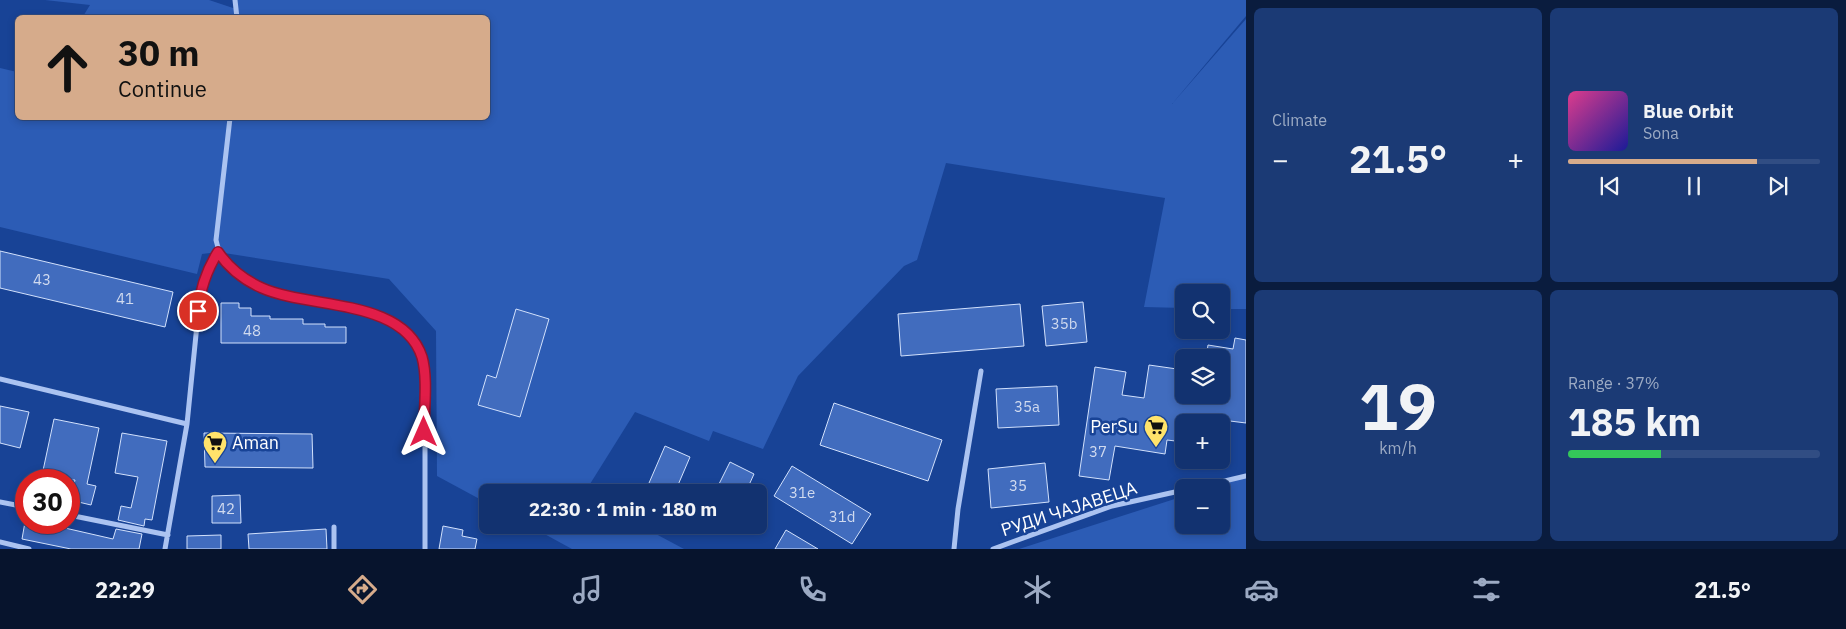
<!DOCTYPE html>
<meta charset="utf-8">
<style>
:root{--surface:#123270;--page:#1b3a75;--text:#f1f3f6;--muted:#9caac3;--line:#314d83;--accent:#d6ab8b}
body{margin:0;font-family:"IBM Plex Sans",sans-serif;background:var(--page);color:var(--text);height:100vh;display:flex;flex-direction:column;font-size:19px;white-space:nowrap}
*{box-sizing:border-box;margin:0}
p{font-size:16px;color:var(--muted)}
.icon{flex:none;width:28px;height:28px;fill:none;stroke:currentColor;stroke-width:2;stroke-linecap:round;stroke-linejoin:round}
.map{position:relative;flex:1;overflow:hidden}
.drawer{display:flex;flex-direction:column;gap:8px;padding:8px;background:#0a1c3e;width:600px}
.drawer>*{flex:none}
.guide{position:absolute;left:15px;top:15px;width:475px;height:105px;border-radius:8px;box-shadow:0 2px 8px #0003,0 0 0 1px var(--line);background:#d6ab8b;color:#111;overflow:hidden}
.fabs{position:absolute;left:1175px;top:284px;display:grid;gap:10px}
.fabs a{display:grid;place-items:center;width:55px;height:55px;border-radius:8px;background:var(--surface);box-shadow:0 2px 8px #0003,0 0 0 1px var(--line);font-size:25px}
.speed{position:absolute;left:15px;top:469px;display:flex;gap:10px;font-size:25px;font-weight:700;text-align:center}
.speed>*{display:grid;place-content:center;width:65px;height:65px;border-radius:50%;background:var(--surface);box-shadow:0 2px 8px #0003,0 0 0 1px var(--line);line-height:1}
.speed .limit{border:8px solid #d22;background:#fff;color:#111}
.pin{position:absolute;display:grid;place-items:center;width:42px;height:42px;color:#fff;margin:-21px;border:2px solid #fff;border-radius:50%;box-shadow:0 1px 5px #0007}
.me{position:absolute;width:55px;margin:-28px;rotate:0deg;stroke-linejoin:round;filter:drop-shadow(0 0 4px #0008)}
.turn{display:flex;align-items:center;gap:18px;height:105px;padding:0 20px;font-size:22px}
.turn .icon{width:65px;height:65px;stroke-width:2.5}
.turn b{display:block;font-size:35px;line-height:42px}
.big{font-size:38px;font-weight:700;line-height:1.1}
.drawer .widget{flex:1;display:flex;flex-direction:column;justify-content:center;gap:8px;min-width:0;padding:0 18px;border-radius:8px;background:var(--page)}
.drawer .dial{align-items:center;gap:0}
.dial b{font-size:65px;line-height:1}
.song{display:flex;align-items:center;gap:15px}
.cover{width:60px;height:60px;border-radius:8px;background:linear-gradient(135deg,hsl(330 70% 55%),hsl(240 70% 35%))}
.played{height:5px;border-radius:2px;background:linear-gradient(90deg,var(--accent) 75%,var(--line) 75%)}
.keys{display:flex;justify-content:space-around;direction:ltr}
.heat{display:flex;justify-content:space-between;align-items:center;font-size:28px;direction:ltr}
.charge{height:8px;border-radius:4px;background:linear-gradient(90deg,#34c759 37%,var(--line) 0)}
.drawer .tiles{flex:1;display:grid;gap:8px;grid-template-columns:repeat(2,1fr)}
.trip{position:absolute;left:479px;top:484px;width:288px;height:50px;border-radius:8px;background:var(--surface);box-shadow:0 2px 8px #0003,0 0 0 1px var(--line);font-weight:700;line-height:50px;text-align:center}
.tab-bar{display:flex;height:80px;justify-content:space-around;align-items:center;background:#07142d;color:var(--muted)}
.tab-bar .icon{width:35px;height:35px}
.tab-bar .selected{color:var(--accent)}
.tab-bar b{font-size:22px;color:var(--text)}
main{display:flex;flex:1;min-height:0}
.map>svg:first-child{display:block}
</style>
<main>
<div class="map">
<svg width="1246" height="549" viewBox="0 0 1246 549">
<rect width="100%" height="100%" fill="#184396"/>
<path fill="#2c5cb5" d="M 45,0 L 209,0 L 236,9 L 234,0 L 1246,0 L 1246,16 L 1172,104 L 1246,19 L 1246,309 L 1221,309 L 1221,292 L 1184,292 L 1184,308 L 1144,307 L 1165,198 L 946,163 L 917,260 L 904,266 L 798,376 L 763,449 L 713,431 L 709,441 L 635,412 L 585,492 L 488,492 L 487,503 L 437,476 L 436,331 L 389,279 L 218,252 L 202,254 L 197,274 L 0,227 L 0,68 L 17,72 L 18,118 L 488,118 L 488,18 L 82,18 L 90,5 Z
M 1246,476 L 1246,549 L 1019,549 L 1184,496 L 1184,525 L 1221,525 L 1221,488 L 1209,487 Z
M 528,525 L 639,525 L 684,549 L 572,549 Z"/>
<path fill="#416cbe" stroke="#d2e1fc" d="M 0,251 L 173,292 L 165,327 L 0,288 Z
M 1083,302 L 1087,342 L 1046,346 L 1042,306 Z
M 221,303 L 239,303 L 239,308 L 251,308 L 251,316 L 270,316 L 270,319 L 303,319 L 303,324 L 325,324 L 325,327 L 346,327 L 346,343 L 221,343 Z
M 1020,304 L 1024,346 L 901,356 L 898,314 Z
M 516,309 L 549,319 L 520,417 L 478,405 L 487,375 L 496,378 Z
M 1235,338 L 1246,340 L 1246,423 L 1222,420 L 1222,422 L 1184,422 L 1184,442 L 1167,440 L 1165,454 L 1115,446 L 1109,480 L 1079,476 L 1095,367 L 1126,372 L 1122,395 L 1144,398 L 1149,365 L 1184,370 L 1184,395 L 1221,395 L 1221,358 L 1206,358 L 1208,345 L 1233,349 Z
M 1057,386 L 1059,425 L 998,428 L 996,389 Z
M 834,403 L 942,440 L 928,481 L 820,445 Z
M 0,406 L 29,412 L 20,448 L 0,443 Z
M 54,419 L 99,428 L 87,484 L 96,486 L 91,505 L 70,500 L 75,480 L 41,480 Z
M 122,433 L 167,441 L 152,520 L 145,519 L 144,526 L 118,520 L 121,506 L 131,508 L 138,477 L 115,473 Z
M 204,433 L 312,434 L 313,468 L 205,467 Z
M 665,446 L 690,457 L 675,492 L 652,492 L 646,490 Z
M 730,462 L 754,474 L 749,485 L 746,484 L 742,492 L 715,492 Z
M 1045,463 L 1049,502 L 991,508 L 988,469 Z
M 792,466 L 871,514 L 852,544 L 774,496 Z
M 240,495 L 241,523 L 212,523 L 212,496 Z
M 25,522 L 51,522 L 65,526 L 65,528 L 113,539 L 116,529 L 142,534 L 139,549 L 71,549 L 22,539 Z
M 443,526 L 463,530 L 462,536 L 477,539 L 475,549 L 439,549 Z
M 326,529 L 327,549 L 249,549 L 248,534 Z
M 786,530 L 818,549 L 775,549 Z
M 221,535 L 221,549 L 187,549 L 187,536 Z"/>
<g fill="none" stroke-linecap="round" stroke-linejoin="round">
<path stroke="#abc3f1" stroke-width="5" d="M 235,0 L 237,18
M 230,118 L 216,240 C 219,254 224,262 235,271 C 267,298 315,301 354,310 C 374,314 395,318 409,334 C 418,343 422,356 425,368 L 425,549
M 0,379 L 187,424
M 1195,488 L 1246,476
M 0,502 L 26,507
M 69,515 L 168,535
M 334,527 L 334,549
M 0,542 L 29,549
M 165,549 L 187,424 L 200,295 L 206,275 L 218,252
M 954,549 L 958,509 L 981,371
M 993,549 L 1112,506 L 1184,490"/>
</g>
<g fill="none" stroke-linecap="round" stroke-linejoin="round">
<defs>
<path id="route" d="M 198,311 C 200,289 206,271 218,252 C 229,268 244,280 262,288 C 309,309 403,298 422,357 C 428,378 424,409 424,432"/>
</defs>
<use href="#route" stroke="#92132f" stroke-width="12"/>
<use href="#route" stroke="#e11d48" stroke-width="9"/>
</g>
<defs>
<symbol id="supermarket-pin" viewBox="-11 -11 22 30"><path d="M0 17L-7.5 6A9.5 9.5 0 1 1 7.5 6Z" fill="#ffe36b" stroke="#184396"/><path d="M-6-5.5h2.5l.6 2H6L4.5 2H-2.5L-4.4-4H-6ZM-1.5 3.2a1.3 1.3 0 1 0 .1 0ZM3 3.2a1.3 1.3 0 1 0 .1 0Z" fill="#111"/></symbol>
</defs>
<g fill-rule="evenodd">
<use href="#supermarket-pin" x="1142" y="413" width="28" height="38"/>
<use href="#supermarket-pin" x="201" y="429" width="28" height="38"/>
</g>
<g text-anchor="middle" stroke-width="5" stroke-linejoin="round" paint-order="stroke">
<g font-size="15" fill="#d0daef">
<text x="42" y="285">43</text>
<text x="125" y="304">41</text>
<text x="1064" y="329">35b</text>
<text x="252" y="336">48</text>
<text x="1027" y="412">35a</text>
<text x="1098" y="457">37</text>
<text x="1018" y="491">35</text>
<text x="802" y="498">31e</text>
<text x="226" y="514">42</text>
<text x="842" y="522">31d</text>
</g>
<g font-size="18" fill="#fff" stroke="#184396" text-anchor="end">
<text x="1138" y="433">PerSu</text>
<text x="232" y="449" text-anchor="start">Aman</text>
</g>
<g font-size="18" fill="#fff" stroke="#184396">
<text transform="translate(1069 509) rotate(-18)" y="6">РУДИ ЧАЈАВЕЦА</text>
</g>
</g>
</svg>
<div class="fabs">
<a><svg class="icon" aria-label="search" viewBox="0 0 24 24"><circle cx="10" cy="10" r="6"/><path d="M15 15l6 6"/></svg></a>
<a><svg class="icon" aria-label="layers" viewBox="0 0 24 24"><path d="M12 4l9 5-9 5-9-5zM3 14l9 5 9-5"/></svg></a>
<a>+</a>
<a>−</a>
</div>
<div class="speed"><div class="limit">30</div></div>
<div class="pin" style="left:198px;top:311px;background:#d93025"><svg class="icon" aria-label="arrive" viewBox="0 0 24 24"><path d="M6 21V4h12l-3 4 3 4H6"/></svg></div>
<svg class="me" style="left:424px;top:432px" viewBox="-20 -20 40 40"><path d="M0-17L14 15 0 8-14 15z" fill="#e11d48" stroke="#fff" stroke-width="4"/></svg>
<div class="trip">22:30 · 1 min · 180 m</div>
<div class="guide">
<div class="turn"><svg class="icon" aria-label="ahead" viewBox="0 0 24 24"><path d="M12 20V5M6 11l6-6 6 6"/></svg><div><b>30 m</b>Continue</div></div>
</div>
</div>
<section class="drawer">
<div class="tiles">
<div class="widget"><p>Climate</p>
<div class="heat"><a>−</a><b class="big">21.5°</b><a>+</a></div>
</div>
<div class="widget">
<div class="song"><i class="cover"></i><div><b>Blue Orbit</b><p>Sona</p></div></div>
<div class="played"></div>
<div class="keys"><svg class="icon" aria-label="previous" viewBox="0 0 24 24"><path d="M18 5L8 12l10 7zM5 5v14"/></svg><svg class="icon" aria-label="pause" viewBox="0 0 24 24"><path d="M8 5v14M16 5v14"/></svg><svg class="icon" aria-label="next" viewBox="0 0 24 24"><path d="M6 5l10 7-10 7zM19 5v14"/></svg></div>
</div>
<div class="widget dial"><b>19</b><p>km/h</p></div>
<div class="widget"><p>Range · 37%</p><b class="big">185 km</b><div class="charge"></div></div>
</div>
</section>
</main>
<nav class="tab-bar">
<b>22:29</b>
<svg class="icon selected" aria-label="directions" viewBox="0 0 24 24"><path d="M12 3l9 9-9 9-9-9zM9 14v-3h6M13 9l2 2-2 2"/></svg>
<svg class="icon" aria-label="music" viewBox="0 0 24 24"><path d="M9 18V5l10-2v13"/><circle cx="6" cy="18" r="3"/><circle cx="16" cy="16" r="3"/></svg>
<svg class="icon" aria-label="phone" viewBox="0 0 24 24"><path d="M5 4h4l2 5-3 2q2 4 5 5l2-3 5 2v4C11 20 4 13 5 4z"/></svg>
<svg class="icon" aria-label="climate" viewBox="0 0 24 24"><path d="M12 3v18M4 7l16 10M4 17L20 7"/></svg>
<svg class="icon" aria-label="car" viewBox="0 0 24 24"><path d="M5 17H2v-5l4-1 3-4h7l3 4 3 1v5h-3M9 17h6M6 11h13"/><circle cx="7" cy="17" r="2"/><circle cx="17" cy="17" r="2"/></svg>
<svg class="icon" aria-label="filters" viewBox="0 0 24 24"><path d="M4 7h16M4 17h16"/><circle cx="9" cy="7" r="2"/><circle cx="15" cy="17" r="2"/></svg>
<b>21.5°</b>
</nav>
